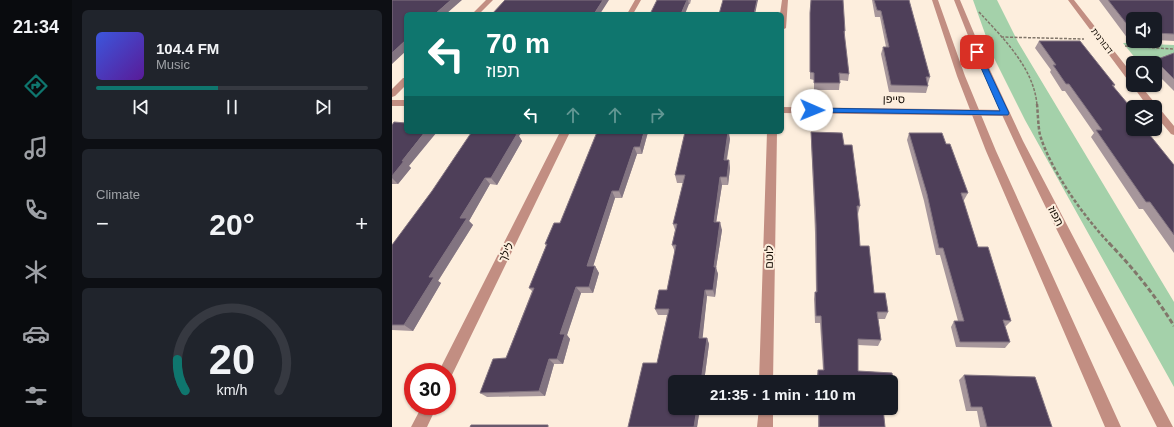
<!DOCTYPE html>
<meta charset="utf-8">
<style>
:root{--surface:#171b24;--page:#20242c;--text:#f1f3f6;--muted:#9ea1a6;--line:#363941;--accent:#0f766e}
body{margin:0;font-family:Arial,Heebo,sans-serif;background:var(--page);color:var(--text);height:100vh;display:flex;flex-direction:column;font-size:15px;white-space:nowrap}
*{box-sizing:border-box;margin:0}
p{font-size:13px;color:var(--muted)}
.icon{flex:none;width:22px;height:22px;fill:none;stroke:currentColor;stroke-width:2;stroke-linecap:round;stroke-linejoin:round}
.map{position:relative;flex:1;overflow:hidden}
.details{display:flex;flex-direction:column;gap:10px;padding:10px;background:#0d0f14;width:320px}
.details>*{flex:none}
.guide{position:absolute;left:12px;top:12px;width:380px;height:122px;border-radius:6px;box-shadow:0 1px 3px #0004;background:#0f766e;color:#fff;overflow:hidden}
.tools{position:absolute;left:734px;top:12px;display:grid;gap:8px}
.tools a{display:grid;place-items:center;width:36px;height:36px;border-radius:6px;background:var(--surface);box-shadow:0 1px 3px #0004;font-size:20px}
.speed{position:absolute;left:12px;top:363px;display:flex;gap:8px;font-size:20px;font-weight:700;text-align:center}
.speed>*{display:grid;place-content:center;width:52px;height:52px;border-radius:50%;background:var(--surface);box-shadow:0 1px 3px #0004;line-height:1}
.speed .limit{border:6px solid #d22;background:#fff;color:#111}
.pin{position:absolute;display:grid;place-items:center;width:34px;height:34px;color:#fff;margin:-17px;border-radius:8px;box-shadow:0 2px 6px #0006}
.me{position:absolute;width:44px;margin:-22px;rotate:91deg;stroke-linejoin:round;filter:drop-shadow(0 0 3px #0008)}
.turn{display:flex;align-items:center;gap:14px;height:84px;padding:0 16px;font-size:18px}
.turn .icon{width:52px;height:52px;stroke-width:2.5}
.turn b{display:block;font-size:28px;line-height:34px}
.lanes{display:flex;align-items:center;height:38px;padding:0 16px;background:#0003;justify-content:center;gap:20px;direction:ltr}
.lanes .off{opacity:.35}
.big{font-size:30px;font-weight:700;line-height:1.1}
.details .card{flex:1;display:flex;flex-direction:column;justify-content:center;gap:6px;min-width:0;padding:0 14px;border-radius:6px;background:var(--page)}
.details .dial{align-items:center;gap:0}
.dial svg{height:104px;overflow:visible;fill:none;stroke:var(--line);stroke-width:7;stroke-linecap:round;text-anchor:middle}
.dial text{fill:var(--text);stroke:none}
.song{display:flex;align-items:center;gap:12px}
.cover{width:48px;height:48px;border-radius:6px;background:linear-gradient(135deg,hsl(230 70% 55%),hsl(270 70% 35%))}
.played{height:4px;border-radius:2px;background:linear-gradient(90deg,var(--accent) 45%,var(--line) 45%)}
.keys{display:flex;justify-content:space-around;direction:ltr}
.heat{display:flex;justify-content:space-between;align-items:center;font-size:22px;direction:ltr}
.trip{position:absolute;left:276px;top:375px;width:230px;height:40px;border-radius:6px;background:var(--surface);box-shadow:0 1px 3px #0004;font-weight:700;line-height:40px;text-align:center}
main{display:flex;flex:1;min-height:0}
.menu{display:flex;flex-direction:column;width:72px;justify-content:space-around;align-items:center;background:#090b0e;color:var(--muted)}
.menu .icon{width:28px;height:28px}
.menu .active{color:var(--accent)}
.menu b{font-size:18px;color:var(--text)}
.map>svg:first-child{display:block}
</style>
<main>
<nav class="menu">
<b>21:34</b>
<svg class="icon active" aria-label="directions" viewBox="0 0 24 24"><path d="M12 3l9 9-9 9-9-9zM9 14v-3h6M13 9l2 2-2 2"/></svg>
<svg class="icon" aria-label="music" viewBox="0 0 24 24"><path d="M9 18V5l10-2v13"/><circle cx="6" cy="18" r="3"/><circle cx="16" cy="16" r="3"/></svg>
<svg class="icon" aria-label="phone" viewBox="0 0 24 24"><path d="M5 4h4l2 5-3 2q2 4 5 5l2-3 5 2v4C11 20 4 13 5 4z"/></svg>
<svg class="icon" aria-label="climate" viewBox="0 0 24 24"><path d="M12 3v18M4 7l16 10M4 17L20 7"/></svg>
<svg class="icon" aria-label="car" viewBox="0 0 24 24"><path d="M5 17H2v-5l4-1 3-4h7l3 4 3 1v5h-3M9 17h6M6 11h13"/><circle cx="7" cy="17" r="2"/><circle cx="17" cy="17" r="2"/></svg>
<svg class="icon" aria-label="filters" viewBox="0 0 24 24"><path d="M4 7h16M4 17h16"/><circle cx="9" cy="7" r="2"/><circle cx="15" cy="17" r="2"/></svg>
</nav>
<section class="details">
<div class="card">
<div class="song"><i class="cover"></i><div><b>104.4 FM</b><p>Music</p></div></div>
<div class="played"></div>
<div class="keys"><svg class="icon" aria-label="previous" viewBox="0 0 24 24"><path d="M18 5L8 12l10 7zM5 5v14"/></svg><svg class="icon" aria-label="pause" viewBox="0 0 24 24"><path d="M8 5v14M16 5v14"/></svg><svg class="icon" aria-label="next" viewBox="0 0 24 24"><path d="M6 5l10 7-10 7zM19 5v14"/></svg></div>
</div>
<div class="card"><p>Climate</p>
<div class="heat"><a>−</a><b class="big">20°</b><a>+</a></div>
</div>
<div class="card dial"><svg viewBox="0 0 100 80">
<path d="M14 69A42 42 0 1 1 86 69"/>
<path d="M14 69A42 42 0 0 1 8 45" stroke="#0f766e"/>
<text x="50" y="56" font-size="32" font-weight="700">20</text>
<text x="50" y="72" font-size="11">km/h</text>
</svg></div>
</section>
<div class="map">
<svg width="782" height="427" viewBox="0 0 782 427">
<rect width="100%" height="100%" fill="#fdeedd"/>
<path fill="#a4d1aa" d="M 581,0 L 605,0 L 626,42 L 782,302 L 782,387 L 633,120 L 601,56 Z
M 731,43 L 782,45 L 782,61 L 744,59 Z"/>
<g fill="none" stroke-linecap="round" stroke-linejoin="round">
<path stroke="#81766a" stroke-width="1.5" stroke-dasharray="3 1.5" stroke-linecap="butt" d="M 587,12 C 611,38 642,68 645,105
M 609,37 L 692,39
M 733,46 L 782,49"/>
<path stroke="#81766a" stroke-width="2.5" stroke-dasharray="3.5 2" stroke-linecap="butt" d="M 645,104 C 646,114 646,126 648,135 C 659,171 692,217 718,244"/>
<path stroke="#81766a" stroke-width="3" stroke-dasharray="5 2.5" stroke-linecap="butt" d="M 717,243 C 742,269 763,295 782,326"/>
<path fill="#c28e82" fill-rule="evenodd" d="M 94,0 L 101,0 L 87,14 L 80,14 Z
M 243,0 L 249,0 L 241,14 L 235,14 Z
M 390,0 L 396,0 L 394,28 L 390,30 L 390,14 L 388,14 Z
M 676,0 L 682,0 L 741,75 L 741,85 L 748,85 L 782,126 L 782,135 L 779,134 L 763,115 L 763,107 L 756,107 L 740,85 L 741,83 L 738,83 Z
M 11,78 L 14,78 L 14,85 L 3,96 L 0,97 L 0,89 Z
M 0,100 L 14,100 L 14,106 L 0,106 Z
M 390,107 L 613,110 L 617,113 L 613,116 L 390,113 Z
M 168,132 L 178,132 L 59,377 L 55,379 L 55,372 L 47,372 L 49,367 Z
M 375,132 L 385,132 L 381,382 L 367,382 Z
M 30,406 L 45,406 L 35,427 L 19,427 Z
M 367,408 L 381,408 L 381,427 L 365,427 Z"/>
<path fill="#c28e82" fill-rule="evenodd" d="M 540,0 L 546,0 L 573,76 L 604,151 L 729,427 L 713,427 L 594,151 L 565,76 Z
M 562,0 L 568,0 L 592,57 L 631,141 L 781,427 L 765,427 C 694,286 618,147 562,0 Z"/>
</g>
<path fill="#a6969b" d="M 265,0 L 299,0 L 298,4 Z
M 419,0 L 453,31 L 452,37 L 457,74 L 456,81 L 448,80 L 447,90 L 422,90 L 422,80 L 418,79 L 418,20 Z
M 480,0 L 517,0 L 538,77 L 536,84 L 536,86 L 534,93 L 497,92 L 489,54 L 491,47 L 494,47 L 488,17 L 483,17 Z
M 707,0 L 782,0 L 782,41 L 763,40 L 763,19 L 741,19 L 741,39 L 736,39 Z
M 647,41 L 723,85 L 722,87 L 741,129 L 782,165 L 782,253 L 751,209 L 747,209 L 699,137 L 702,133 L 673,91 L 670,91 L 658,72 L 659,70 L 643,48 Z
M 782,53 L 782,91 L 763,72 L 763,63 L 761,63 L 763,60 Z
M 0,125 L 17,166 L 19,168 L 6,184 L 0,184 Z
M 256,132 L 250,154 L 245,154 L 230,198 L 223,198 L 201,266 L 203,266 L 207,273 L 201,293 L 189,293 L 175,335 L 178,339 L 171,364 L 162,364 L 153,396 L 95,397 L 88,393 L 114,358 L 140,291 L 137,288 L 154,246 L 153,244 L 168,223 Z
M 293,132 L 337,132 L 338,139 L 335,160 L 337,160 L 338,168 L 336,185 L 330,185 L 324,222 L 330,230 L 324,268 L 326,274 L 323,297 L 315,296 L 310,338 L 315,338 L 317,344 L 312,382 L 283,382 L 283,408 L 308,408 L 305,427 L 236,427 L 265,363 L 275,315 L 266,315 L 263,309 L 275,290 L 283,252 L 280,245 L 283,230 L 281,224 L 291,183 L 285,183 L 283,175 Z
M 419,132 L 450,133 L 452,145 L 460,145 L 468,206 L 466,214 L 465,214 L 468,246 L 477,246 L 482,293 L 493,293 L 496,312 L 493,319 L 486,319 L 489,340 L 486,346 L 466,345 L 466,371 L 500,373 L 503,398 L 500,403 L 499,402 L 499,382 L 425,382 L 425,375 L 426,370 L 431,370 L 428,323 L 423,323 L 422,299 L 423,292 L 424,292 L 423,233 L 419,140 Z
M 87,133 L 127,136 L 130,141 L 105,185 L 98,184 L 77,221 L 81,225 L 46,281 L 49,283 L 21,331 L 0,330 L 0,245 Z
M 517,133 L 554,144 L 576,193 L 572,200 L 571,200 L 586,247 L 619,321 L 614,326 L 613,326 L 618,342 L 613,348 L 564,347 L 559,327 L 562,321 L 566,321 L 548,255 L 544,255 L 532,201 L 515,140 Z
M 572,375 L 660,427 L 588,427 L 585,411 L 574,411 L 567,380 Z
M 426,408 L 491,408 L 493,427 L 426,427 Z"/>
<path fill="#827481" d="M 59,0 L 70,0 L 54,14 L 43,14 Z
M 211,0 L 217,0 L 208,14 L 202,14 Z
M 295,0 L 296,0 L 297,4 L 293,14 L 289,14 Z
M 365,0 L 366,0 L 363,14 L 362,14 Z
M 14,40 L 14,51 L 0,64 L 0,53 Z
M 33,132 L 45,132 L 17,166 L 19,168 L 6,184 L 0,178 L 0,176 L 10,161 Z
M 121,132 L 130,132 L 127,136 L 130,141 L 105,185 L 99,178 Z
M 252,132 L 256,132 L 250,154 L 248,147 Z
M 336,132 L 338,139 L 333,168 L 332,160 Z
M 242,147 L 245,154 L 230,198 L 227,191 Z
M 337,160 L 338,168 L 336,185 L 335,177 Z
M 328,177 L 330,185 L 323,230 L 322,222 Z
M 93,178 L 98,184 L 77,221 L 81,225 L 46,281 L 49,283 L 21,331 L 12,325 L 68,218 Z
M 220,191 L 223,198 L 199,273 L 195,266 Z
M 328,222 L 330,230 L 324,268 L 326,274 L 323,297 L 321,290 L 322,267 Z
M 203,266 L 207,273 L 201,293 L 197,287 Z
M 184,287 L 189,293 L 175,335 L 178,339 L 171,364 L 165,359 L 168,334 Z
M 313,290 L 315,296 L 310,344 L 307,338 Z
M 315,338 L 317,344 L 312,382 L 309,382 Z
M 157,359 L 162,364 L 153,396 L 147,391 Z
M 305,408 L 308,408 L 305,427 L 302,427 Z"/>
<path fill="#4e3f59" stroke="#827481" d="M 0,0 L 59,0 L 43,14 L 14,14 L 14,40 L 0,53 Z
M 113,0 L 211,0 L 202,14 L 100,14 Z
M 265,0 L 295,0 L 289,14 L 258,14 Z
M 331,0 L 365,0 L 362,14 L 327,14 Z
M 419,0 L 451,0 L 453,31 L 452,31 L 457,74 L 447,73 L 448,83 L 422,83 L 422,73 L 418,72 L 418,13 Z
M 482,0 L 517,0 L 538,77 L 534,77 L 536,86 L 499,85 L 491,47 L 497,47 L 489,11 L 485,10 Z
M 716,0 L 782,0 L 782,34 L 763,33 L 763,19 L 741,19 L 741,32 Z
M 647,41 L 688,41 L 723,85 L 720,85 L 741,110 L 741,129 L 753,129 L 782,165 L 782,235 L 758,202 L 754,202 L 704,130 L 710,130 L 677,84 L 674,84 L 661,65 L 664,65 Z
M 782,53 L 782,79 L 763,60 Z
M 2,122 L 14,123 L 14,132 L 33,132 L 10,161 L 12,161 L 0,176 L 0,125 Z
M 88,132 L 121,132 L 120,133 L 125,134 L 99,178 L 93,178 L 68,218 L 75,218 L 37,277 L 42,277 L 12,325 L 0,325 L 0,245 L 40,191 L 79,133 L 87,133 Z
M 205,132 L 252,132 L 248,147 L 242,147 L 227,191 L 220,191 L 195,266 L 203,266 L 197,287 L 184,287 L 168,334 L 173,334 L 165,359 L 157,359 L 147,391 L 88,393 L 101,359 L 114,358 L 142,288 L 137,288 L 155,244 L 153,244 L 162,223 L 168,223 Z
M 293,132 L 336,132 L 332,160 L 337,160 L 335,177 L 328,177 L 322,222 L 328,222 L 322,267 L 324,267 L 321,290 L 313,290 L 307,338 L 315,338 L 309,382 L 283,382 L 283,408 L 305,408 L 302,427 L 236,427 L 251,363 L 265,363 L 277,309 L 263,309 L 267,290 L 275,290 L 284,245 L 280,245 L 285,224 L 281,224 L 293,175 L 283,175 Z
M 419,132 L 450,133 L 452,145 L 460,145 L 468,206 L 465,206 L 468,246 L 477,246 L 482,293 L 493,293 L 496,312 L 485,312 L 489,340 L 466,339 L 466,371 L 500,373 L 503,398 L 499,397 L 499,382 L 426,382 L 426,370 L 432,370 L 429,316 L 424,316 L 423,292 L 425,292 L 424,225 Z
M 517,133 L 550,133 L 554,144 L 558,144 L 576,193 L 569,193 L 586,247 L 596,247 L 619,321 L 611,320 L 618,342 L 568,342 L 562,321 L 572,321 L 551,248 L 547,248 L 535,194 Z
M 572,375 L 643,377 L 660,427 L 595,427 L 590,407 L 579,407 Z
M 427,408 L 491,408 L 493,427 L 427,427 Z
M 79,425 L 156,425 L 156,427 L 78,427 Z"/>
<path fill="#1a73e8" stroke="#114b97" d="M 583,50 L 588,52 L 617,113 L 616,115 L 420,112 L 416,110 L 420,108 L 608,111 L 582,52 Z"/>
<g text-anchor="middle" stroke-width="4" stroke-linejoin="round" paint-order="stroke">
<g font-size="9" fill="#140c04" stroke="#fdeedd">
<text transform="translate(710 41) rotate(52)" y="3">דבורנית</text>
</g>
<g font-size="11" fill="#140c04" stroke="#fdeedd">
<text transform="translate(502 99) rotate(1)" y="4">סייפן</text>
<text transform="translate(664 216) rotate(63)" y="4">תפוז</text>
<text transform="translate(114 252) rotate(-64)" y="4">לילך</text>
<text transform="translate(377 257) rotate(-89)" y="4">לוטם</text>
</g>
</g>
</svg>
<div class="tools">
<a><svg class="icon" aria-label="sound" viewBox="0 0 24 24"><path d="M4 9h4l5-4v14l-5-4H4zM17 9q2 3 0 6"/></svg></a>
<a><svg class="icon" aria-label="search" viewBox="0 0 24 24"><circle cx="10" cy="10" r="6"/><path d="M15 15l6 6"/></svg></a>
<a><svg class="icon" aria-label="layers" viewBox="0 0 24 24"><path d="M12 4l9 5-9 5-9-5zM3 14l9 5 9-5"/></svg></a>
</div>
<div class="speed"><div class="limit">30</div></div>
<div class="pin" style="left:585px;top:52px;background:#d93025"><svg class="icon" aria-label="arrive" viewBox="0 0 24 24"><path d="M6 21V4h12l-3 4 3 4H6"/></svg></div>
<svg class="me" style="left:420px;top:110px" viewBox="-20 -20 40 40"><circle r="19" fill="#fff"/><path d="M0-13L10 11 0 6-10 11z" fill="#1a73e8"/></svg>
<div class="trip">21:35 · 1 min · 110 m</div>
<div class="guide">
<div class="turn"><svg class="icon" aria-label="left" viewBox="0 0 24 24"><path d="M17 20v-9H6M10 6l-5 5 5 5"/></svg><div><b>70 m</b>תפוז</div></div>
<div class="lanes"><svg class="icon" aria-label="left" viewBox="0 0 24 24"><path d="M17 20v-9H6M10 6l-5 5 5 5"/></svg><svg class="icon off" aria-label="ahead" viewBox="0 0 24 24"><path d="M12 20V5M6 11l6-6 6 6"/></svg><svg class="icon off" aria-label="ahead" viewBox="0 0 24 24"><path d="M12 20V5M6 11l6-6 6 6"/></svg><svg class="icon off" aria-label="right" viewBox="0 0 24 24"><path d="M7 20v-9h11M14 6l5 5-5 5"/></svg></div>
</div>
</div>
</main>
